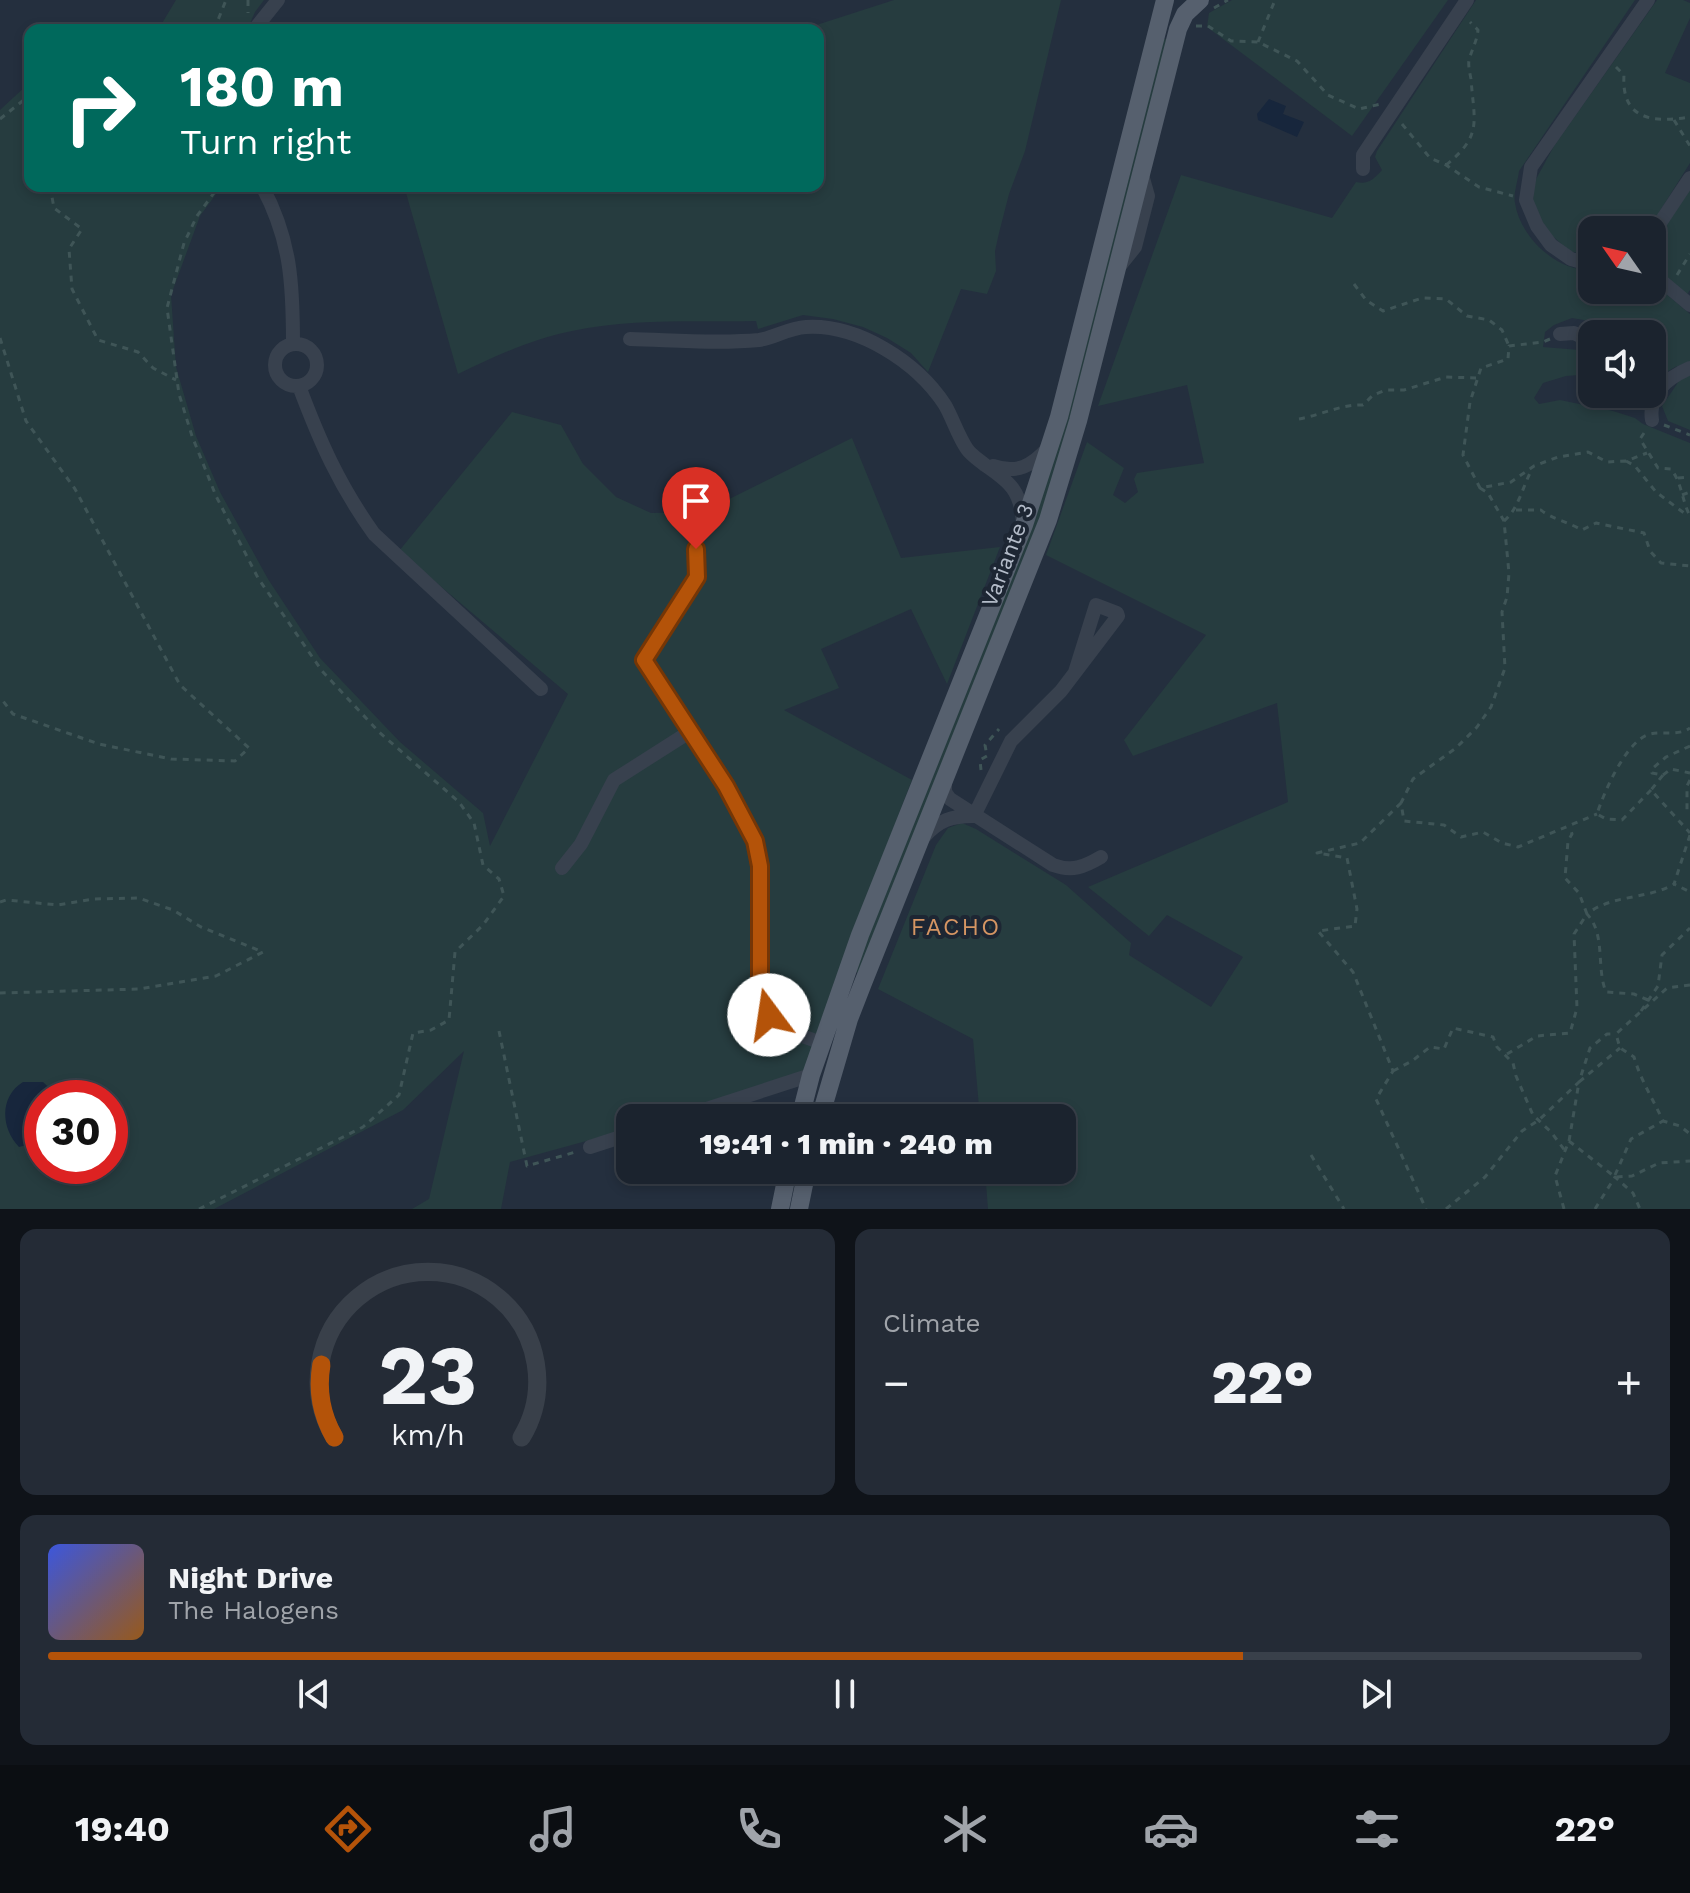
<!DOCTYPE html>
<meta charset="utf-8">
<style>
:root{--surface:#1b232e;--page:#242b36;--text:#f1f3f6;--muted:#a0a4aa;--line:#39404a;--accent:#b45309}
body{margin:0;font-family:"Work Sans",sans-serif;background:var(--page);color:var(--text);height:100vh;display:flex;flex-direction:column;font-size:30px;white-space:nowrap}
*{box-sizing:border-box;margin:0}
p{font-size:26px;color:var(--muted)}
.icon{flex:none;width:44px;height:44px;fill:none;stroke:currentColor;stroke-width:2;stroke-linecap:round;stroke-linejoin:round}
.map{position:relative;height:1209px;overflow:hidden}
.drawer{display:flex;flex-direction:column;gap:20px;padding:20px;background:#0f1319;flex:1}
.drawer>*{flex:none}
.hud{position:absolute;left:24px;top:24px;width:800px;height:168px;border-radius:16px;box-shadow:0 4px 12px #0003,0 0 0 2px var(--line);background:#00695c;color:#fff;overflow:hidden}
.needle{width:52px;rotate:304deg}
.fabs{position:absolute;left:1578px;top:216px;display:grid;gap:16px}
.fabs a{display:grid;place-items:center;width:88px;height:88px;border-radius:16px;background:var(--surface);box-shadow:0 4px 12px #0003,0 0 0 2px var(--line);font-size:40px}
.speed{position:absolute;left:24px;top:1080px;display:flex;gap:16px;font-size:40px;font-weight:700;text-align:center}
.speed>*{display:grid;place-content:center;width:104px;height:104px;border-radius:50%;background:var(--surface);box-shadow:0 4px 12px #0003,0 0 0 2px var(--line);line-height:1}
.speed .limit{border:12px solid #d22;background:#fff;color:#111}
.pin{position:absolute;display:grid;place-items:center;width:68px;height:68px;color:#fff;margin:-82px -34px;border-radius:50% 50% 50% 0;rotate:-45deg;box-shadow:0 0 8px #0007}
.pin .icon{rotate:45deg}
.me{position:absolute;width:88px;margin:-44px;rotate:346deg;stroke-linejoin:round;filter:drop-shadow(0 0 6px #0008)}
.turn{display:flex;align-items:center;gap:28px;height:168px;padding:0 24px;font-size:36px}
.turn .icon{width:104px;height:104px;stroke-width:2.5}
.turn b{display:block;font-size:56px;line-height:68px}
.big{font-size:60px;font-weight:800;line-height:1.1}
.drawer .widget{flex:1;display:flex;flex-direction:column;justify-content:center;gap:12px;min-width:0;padding:0 28px;border-radius:16px;background:var(--page)}
.drawer .dial{align-items:center;gap:0}
.dial svg{height:208px;overflow:visible;fill:none;stroke:var(--line);stroke-width:7;stroke-linecap:round;text-anchor:middle}
.dial text{fill:var(--text);stroke:none}
.song{display:flex;align-items:center;gap:24px}
.cover{width:96px;height:96px;border-radius:12px;background:linear-gradient(135deg,hsl(230 70% 55%),hsl(30 70% 35%))}
.played{height:8px;border-radius:4px;background:linear-gradient(90deg,var(--accent) 75%,var(--line) 75%)}
.keys{display:flex;justify-content:space-around;direction:ltr}
.heat{display:flex;justify-content:space-between;align-items:center;font-size:44px;direction:ltr}
.drawer .tiles{flex:1;display:grid;gap:20px;grid-template-columns:1fr 1fr}
.widget:last-child{grid-column:span 2}
.trip{position:absolute;left:616px;top:1104px;width:460px;height:80px;border-radius:16px;background:var(--surface);box-shadow:0 4px 12px #0003,0 0 0 2px var(--line);font-weight:800;line-height:80px;text-align:center}
.dock{display:flex;height:128px;justify-content:space-around;align-items:center;background:#0b0e12;color:var(--muted)}
.dock .icon{width:56px;height:56px}
.dock .active{color:var(--accent)}
.dock b{font-size:36px;color:var(--text)}
.map>svg:first-child{display:block}
</style>
<div class="map">
<svg width="1690" height="1209" viewBox="0 0 1690 1209">
<rect width="100%" height="100%" fill="#242f3e"/>
<path fill="#263c3f" fill-rule="evenodd" d="M 176,0 L 264,0 L 255,12 L 247,30 L 158,30 Z
M 894,0 L 1061,0 L 1025,151 L 1009,194 L 999,233 L 995,251 L 996,271 L 987,294 L 961,289 L 928,372 L 911,353 L 887,338 L 863,327 L 833,319 L 803,315 L 758,329 L 756,321 C 695,322 632,318 572,331 C 532,339 495,356 458,374 L 404,186 L 818,186 L 818,30 L 801,30 Z
M 1232,0 L 1448,0 L 1352,136 L 1207,27 L 1209,13 Z
M 1476,0 L 1635,0 L 1519,171 C 1518,181 1513,194 1515,203 C 1520,237 1557,272 1592,270 L 1592,290 L 1652,290 L 1652,282 L 1690,314 L 1690,362 L 1675,367 L 1652,381 L 1652,334 L 1604,334 L 1584,320 L 1572,318 L 1554,325 L 1545,332 L 1543,347 L 1592,351 L 1592,374 L 1566,376 L 1543,383 L 1534,398 L 1539,404 L 1560,400 L 1613,411 L 1635,418 L 1643,424 L 1690,443 L 1690,1209 L 988,1209 L 985,1170 L 1062,1170 L 1062,1118 L 980,1118 L 973,1039 L 878,989 L 936,845 L 948,828 L 962,823 L 976,829 L 1066,885 L 1131,943 L 1129,955 L 1211,1007 L 1243,957 L 1167,915 L 1149,936 L 1088,887 L 1288,802 L 1277,703 L 1133,756 L 1124,740 L 1206,635 L 1046,555 L 1087,442 L 1124,468 L 1113,495 L 1125,503 L 1138,492 L 1134,479 L 1137,473 L 1204,463 L 1187,385 L 1098,406 L 1181,175 L 1332,218 L 1356,182 C 1368,185 1374,179 1382,170 L 1375,157 L 1377,151 Z
M 1657,0 L 1683,0 L 1690,3 L 1690,18 L 1665,73 L 1690,83 L 1690,163 L 1658,214 L 1644,230 L 1592,230 L 1592,256 L 1569,251 L 1546,230 L 1533,201 L 1534,183 L 1554,146 Z
M 1162,39 L 1167,39 L 1079,389 L 1047,500 L 859,973 L 853,971 L 1019,555 Z
M 27,85 L 30,85 L 30,186 L 222,186 L 200,216 L 171,295 L 176,367 L 196,436 L 220,492 L 268,579 L 320,658 L 400,742 L 483,813 L 490,846 L 568,694 L 399,551 L 512,412 L 561,425 L 583,464 L 616,497 L 651,513 L 703,512 L 852,438 L 901,558 L 1000,547 L 947,684 L 911,609 L 821,649 L 839,688 L 784,710 L 912,780 L 834,983 L 801,1080 L 668,1118 L 630,1118 L 630,1129 L 510,1162 L 501,1209 L 412,1209 L 429,1199 L 464,1051 L 403,1110 L 214,1209 L 0,1209 L 0,110 ZM 42,1098 L 110,1098 L 110,1166 L 42,1166 Z
M 1690,188 L 1690,290 L 1686,296 L 1652,263 L 1652,244 Z
M 1690,373 L 1690,430 L 1668,421 L 1662,406 L 1681,378 Z"/>
<path fill="#17263c" d="M 1269,99 L 1286,106 L 1283,114 L 1304,122 L 1297,137 L 1258,120 L 1257,114 Z
M 23,1082 L 43,1082 L 60,1098 L 42,1098 L 42,1141 L 19,1147 C 0,1127 0,1096 23,1082 Z"/>
<g fill="none" stroke-linecap="round" stroke-linejoin="round">
<path stroke="#3f5557" stroke-width="3" stroke-dasharray="6 6" stroke-linecap="butt" d="M 248,0 L 248,13
M 1214,8 L 1228,0
M 1196,26 L 1208,26 L 1231,41 L 1258,42 L 1297,61 L 1328,95 L 1359,109 L 1381,104
M 214,30 L 226,0
M 230,30 L 241,25
M 1258,42 L 1275,0
M 1616,67 L 1624,75 C 1621,120 1653,123 1690,117
M 0,119 L 30,95
M 1674,120 L 1690,146
M 1402,124 L 1430,158 L 1446,165 L 1479,187 L 1513,196
M 1446,165 C 1483,135 1474,122 1471,79 C 1470,74 1468,66 1469,60 C 1472,49 1477,41 1478,30 L 1470,22
M 50,186 L 54,208 L 82,229 L 69,249 L 72,289 L 98,340 L 138,352 L 153,368 L 176,380
M 1677,275 L 1690,254
M 1354,284 L 1366,300 L 1383,311 L 1422,298 L 1446,299 L 1467,316 L 1489,320 L 1502,330 L 1509,346
M 0,338 L 26,421 L 75,489 L 180,685 L 249,748 L 235,761 L 171,759 L 99,744 L 13,714 L 0,697
M 1550,339 L 1543,342 L 1509,346 L 1508,359 L 1481,368 L 1470,402 L 1463,455 L 1480,488 L 1511,482 L 1534,466 L 1558,457 L 1588,452 L 1607,462 L 1626,461 L 1647,453
M 1299,419 C 1321,415 1342,404 1363,405 L 1373,395 L 1386,390 L 1404,390 L 1446,377 L 1476,378
M 1664,425 L 1690,435
M 1644,433 L 1640,439 L 1658,468 L 1671,469 C 1682,483 1682,501 1690,516
M 1626,461 L 1635,466 L 1656,492 L 1688,516
M 1678,478 L 1690,477
M 1480,488 L 1488,493 L 1504,521 L 1509,573 L 1507,597 L 1502,612 L 1505,668 L 1491,707 L 1477,727 L 1456,748 L 1413,779 L 1401,803 L 1404,821 L 1444,825 L 1461,837 L 1483,832 L 1502,843 L 1518,847 L 1597,814
M 1682,495 L 1690,492
M 1516,510 L 1541,510 C 1550,518 1568,522 1582,530 L 1596,523 L 1644,533 L 1650,551 L 1661,563 L 1690,566
M 1504,521 C 1519,508 1522,488 1532,469
M 1690,746 L 1666,757 L 1653,768 L 1652,773 L 1663,775 L 1651,790 L 1690,833
M 981,770 L 980,760 L 987,756 L 985,745 L 999,729
M 1663,775 L 1671,769 L 1690,773
M 1690,780 L 1687,786 L 1687,811 L 1690,813
M 1651,790 L 1622,820 L 1606,819 L 1597,814 C 1604,792 1625,744 1647,735 C 1661,730 1677,737 1690,728
M 1401,803 L 1360,843 L 1317,853 L 1347,858 L 1357,909 L 1355,926 L 1318,931 L 1353,972 L 1393,1071 L 1376,1099 L 1426,1209
M 1690,835 L 1674,884 L 1690,892
M 0,902 L 6,900 L 58,905 L 93,899 L 139,898 L 173,910 L 201,927 L 263,952 L 216,976 L 139,989 L 0,993
M 1690,985 L 1667,988 L 1616,1034 L 1620,1048 L 1634,1057 C 1641,1081 1653,1099 1663,1121 L 1680,1126 L 1690,1134
M 1648,1000 L 1634,994 L 1606,992 C 1596,968 1606,934 1587,914 C 1612,894 1647,900 1674,884
M 1641,1011 L 1658,986 L 1662,955 L 1690,928
M 499,1031 L 527,1166 L 579,1151
M 1507,1054 L 1537,1036 L 1570,1033 L 1577,1008 L 1574,934 L 1587,914 L 1579,893 L 1565,878 L 1568,841 L 1572,834 L 1570,828
M 1393,1071 L 1412,1061 L 1430,1047 L 1444,1049 L 1453,1028 L 1493,1037 L 1497,1047 L 1513,1063 L 1516,1076 L 1533,1115 L 1551,1132 L 1566,1152
M 1569,1141 L 1615,1177 L 1632,1176 L 1659,1163 L 1690,1161
M 1311,1155 L 1344,1209
M 1615,1175 L 1631,1139 L 1663,1121
M 199,1209 L 363,1127 L 399,1095 L 413,1033 L 431,1030 L 449,1020 L 455,952 L 483,925 L 504,896 L 499,879 L 483,865 L 474,823 L 459,802 L 379,732 L 322,671 L 258,578 L 216,496 L 192,436 L 179,394 L 167,308 L 184,243 L 197,216 L 219,186
M 1446,1209 L 1485,1177 L 1522,1131 L 1539,1120 L 1579,1082 L 1590,1048 L 1607,1034 L 1616,1034
M 1564,1209 L 1555,1176 L 1569,1141 L 1579,1082 L 1620,1048
M 1595,1209 L 1615,1177 L 1633,1193 L 1640,1209"/>
<path stroke="#38414e" stroke-width="14" d="M 254,30 L 278,0
M 1363,169 L 1363,155 L 1467,0
M 262,186 C 291,240 293,284 293,344
M 1652,235 L 1690,178
M 1592,265 L 1571,259 L 1551,245 L 1537,226 L 1526,200 L 1531,167 L 1648,0
M 1119,267 L 1135,247 L 1148,196 L 1142,175
M 1652,273 L 1690,305
M 1560,334 L 1574,333 L 1592,342
M 630,339 C 672,340 717,344 759,340 C 774,338 788,328 806,327 C 858,324 917,362 945,405 C 953,419 958,436 967,449 C 971,455 979,460 985,465 C 1010,482 1021,491 1023,523
M275 365a21 21 0 1 1 42 0a21 21 0 1 1-42 0Z
M 299,386 C 320,442 339,485 374,534 L 541,689
M 1652,420 C 1648,393 1667,378 1690,368
M 993,466 C 1017,474 1032,466 1048,448
M 696,549 L 697,577 L 644,660 L 726,786 L 755,841 L 760,866 L 760,994 L 769,1015 L 779,1028 L 822,1043
M 945,779 L 945,792 L 950,799 L 1053,865 C 1072,872 1084,867 1101,857
M 974,816 L 1011,741 L 1061,691 L 1118,616 L 1117,613 L 1096,605 L 1075,672
M 925,836 C 939,820 952,816 973,816
M 562,868 L 581,844 L 614,780 L 691,731
M 679,1118 L 811,1075
M 590,1147 L 630,1134"/>
<path stroke="#56606e" stroke-width="18" d="M 800,1118 L 811,1075 L 860,935 L 1024,525 L 1059,417 L 1165,0
M 820,1118 L 849,1019 L 863,983 L 1048,520 L 1078,421 L 1178,29 L 1185,14 L 1200,0
M 780,1209 L 788,1170
M 799,1209 L 807,1170"/>
</g>
<g fill="none" stroke-linecap="round" stroke-linejoin="round">
<defs>
<path id="route" d="M 696,549 L 697,577 L 644,660 L 726,786 L 755,841 L 760,866 L 760,994 L 769,1015"/>
</defs>
<use href="#route" stroke="#753606" stroke-width="20"/>
<use href="#route" stroke="#b45309" stroke-width="14"/>
</g>
<g text-anchor="middle" stroke-width="8" stroke-linejoin="round" paint-order="stroke">
<g font-size="22" fill="#b4bcc9" stroke="#1d2633">
<text transform="translate(1007 555) rotate(-69)" y="8">Variante 3</text>
</g>
<g font-size="24" letter-spacing="2" fill="#d59563" stroke="#1d2633">
<text x="956" y="935">FACHO</text>
</g>
</g>
</svg>
<div class="fabs">
<a><svg class="needle" viewBox="-14 -14 28 28"><path d="M0-13l5 13h-10z" fill="#e53935"/><path d="M0 13l5-13h-10z" fill="#a0a4aa"/></svg></a>
<a><svg class="icon" aria-label="sound" viewBox="0 0 24 24"><path d="M4 9h4l5-4v14l-5-4H4zM17 9q2 3 0 6"/></svg></a>
</div>
<div class="speed"><div class="limit">30</div></div>
<div class="pin" style="left:696px;top:549px;background:#d93025"><svg class="icon" aria-label="arrive" viewBox="0 0 24 24"><path d="M6 21V4h12l-3 4 3 4H6"/></svg></div>
<svg class="me" style="left:769px;top:1015px" viewBox="-20 -20 40 40"><circle r="19" fill="#fff"/><path d="M0-13L10 11 0 6-10 11z" fill="#b45309"/></svg>
<div class="trip">19:41 · 1 min · 240 m</div>
<div class="hud">
<div class="turn"><svg class="icon" aria-label="right" viewBox="0 0 24 24"><path d="M7 20v-9h11M14 6l5 5-5 5"/></svg><div><b>180 m</b>Turn right</div></div>
</div>
</div>
<section class="drawer">
<div class="tiles">
<div class="widget dial"><svg viewBox="0 0 100 80">
<path d="M14 69A42 42 0 1 1 86 69"/>
<path d="M14 69A42 42 0 0 1 9 41" stroke="#b45309"/>
<text x="50" y="56" font-size="32" font-weight="700">23</text>
<text x="50" y="72" font-size="11">km/h</text>
</svg></div>
<div class="widget"><p>Climate</p>
<div class="heat"><a>−</a><b class="big">22°</b><a>+</a></div>
</div>
<div class="widget">
<div class="song"><i class="cover"></i><div><b>Night Drive</b><p>The Halogens</p></div></div>
<div class="played"></div>
<div class="keys"><svg class="icon" aria-label="previous" viewBox="0 0 24 24"><path d="M18 5L8 12l10 7zM5 5v14"/></svg><svg class="icon" aria-label="pause" viewBox="0 0 24 24"><path d="M8 5v14M16 5v14"/></svg><svg class="icon" aria-label="next" viewBox="0 0 24 24"><path d="M6 5l10 7-10 7zM19 5v14"/></svg></div>
</div>
</div>
</section>
<nav class="dock">
<b>19:40</b>
<svg class="icon active" aria-label="directions" viewBox="0 0 24 24"><path d="M12 3l9 9-9 9-9-9zM9 14v-3h6M13 9l2 2-2 2"/></svg>
<svg class="icon" aria-label="music" viewBox="0 0 24 24"><path d="M9 18V5l10-2v13"/><circle cx="6" cy="18" r="3"/><circle cx="16" cy="16" r="3"/></svg>
<svg class="icon" aria-label="phone" viewBox="0 0 24 24"><path d="M5 4h4l2 5-3 2q2 4 5 5l2-3 5 2v4C11 20 4 13 5 4z"/></svg>
<svg class="icon" aria-label="climate" viewBox="0 0 24 24"><path d="M12 3v18M4 7l16 10M4 17L20 7"/></svg>
<svg class="icon" aria-label="car" viewBox="0 0 24 24"><path d="M5 17H2v-5l4-1 3-4h7l3 4 3 1v5h-3M9 17h6M6 11h13"/><circle cx="7" cy="17" r="2"/><circle cx="17" cy="17" r="2"/></svg>
<svg class="icon" aria-label="filters" viewBox="0 0 24 24"><path d="M4 7h16M4 17h16"/><circle cx="9" cy="7" r="2"/><circle cx="15" cy="17" r="2"/></svg>
<b>22°</b>
</nav>
